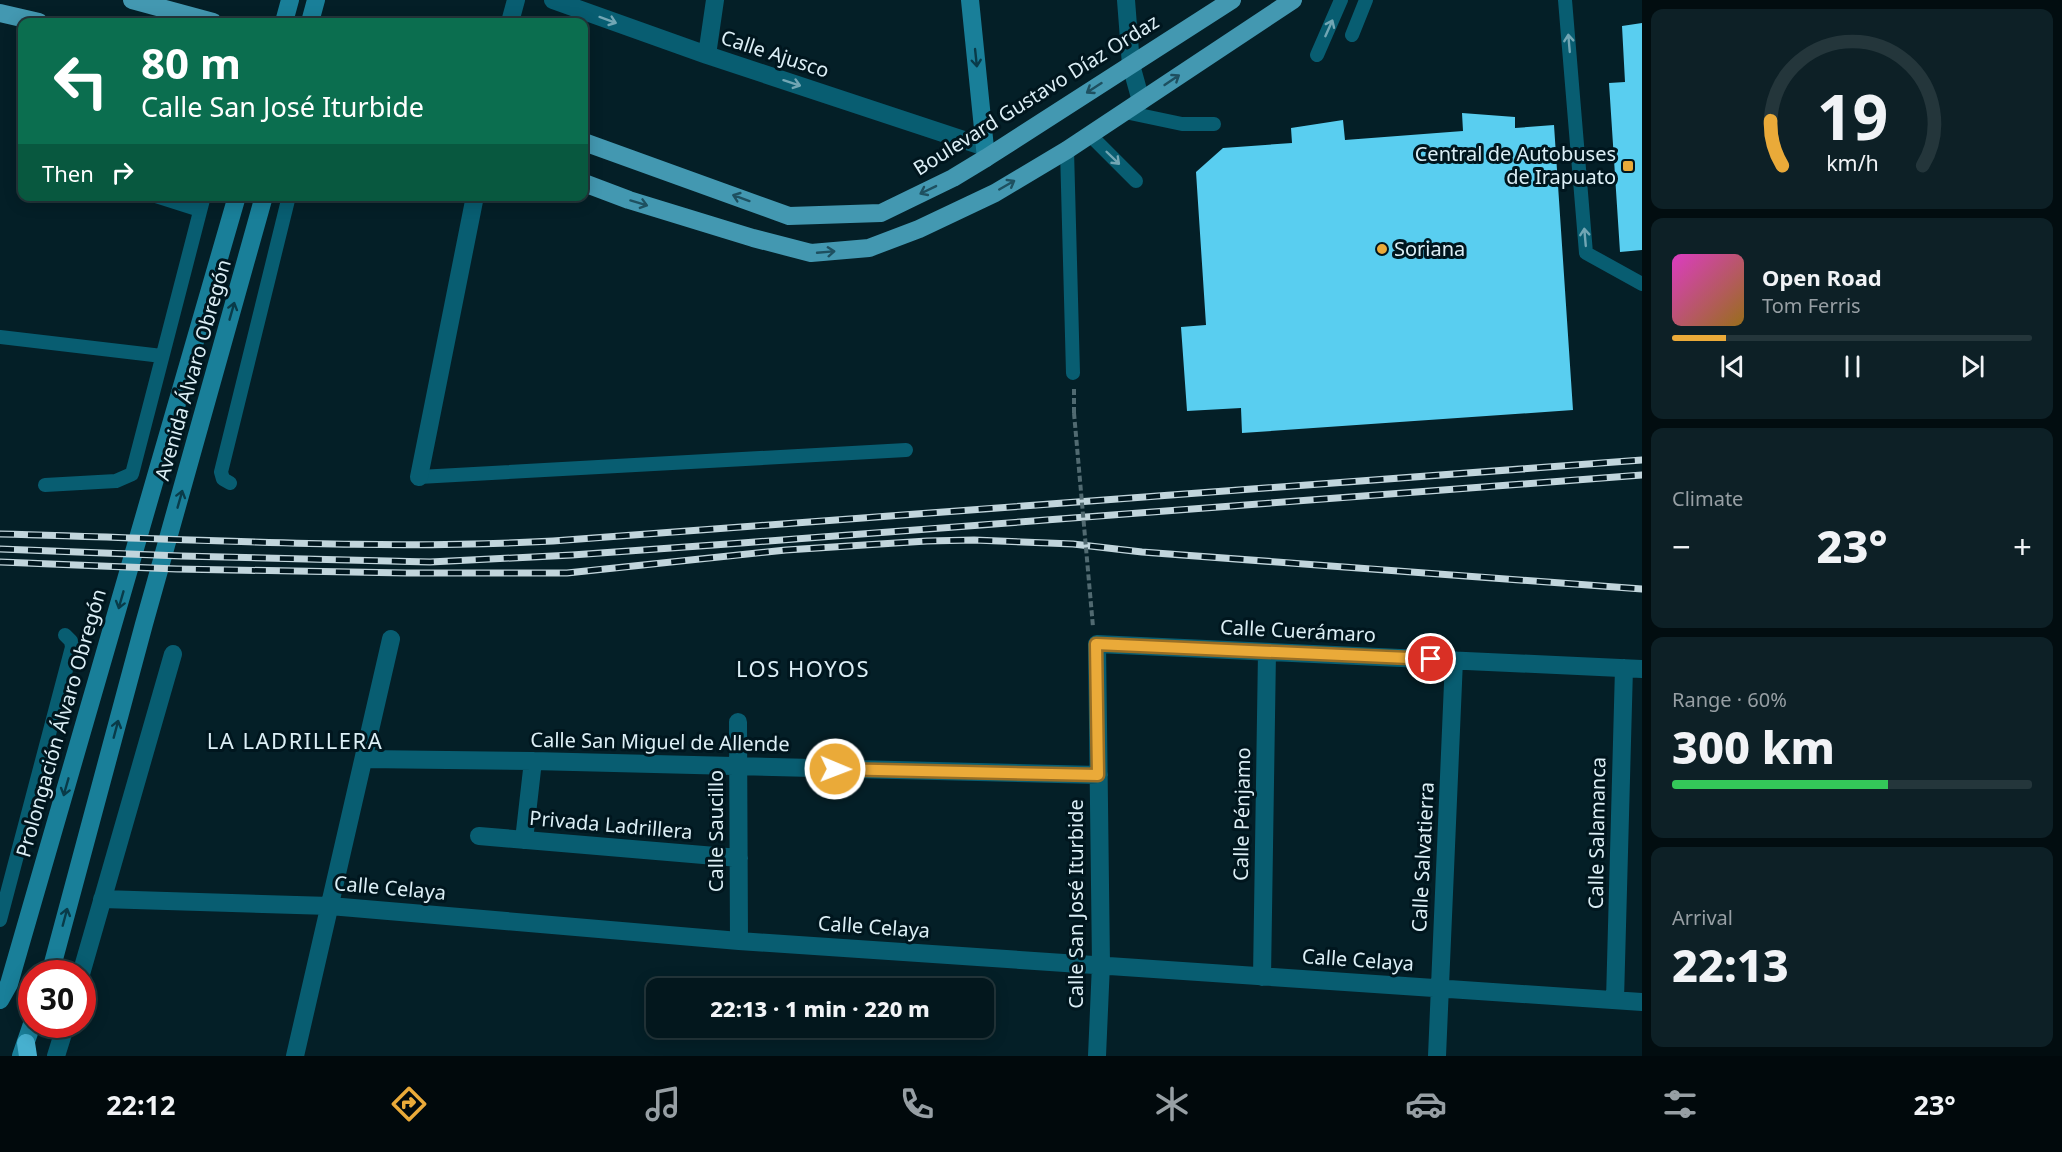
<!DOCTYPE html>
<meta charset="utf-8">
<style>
:root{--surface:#03171d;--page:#0d2026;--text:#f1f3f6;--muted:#979fa4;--line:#24363b;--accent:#eaaa39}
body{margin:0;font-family:"Noto Sans",sans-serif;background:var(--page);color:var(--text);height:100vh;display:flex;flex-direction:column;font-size:22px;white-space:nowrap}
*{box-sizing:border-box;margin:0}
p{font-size:20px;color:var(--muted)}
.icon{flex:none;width:33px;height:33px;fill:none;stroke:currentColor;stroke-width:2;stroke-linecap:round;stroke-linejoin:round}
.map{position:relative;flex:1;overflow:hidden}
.sheet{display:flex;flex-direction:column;gap:9px;padding:9px;background:#020d10;width:420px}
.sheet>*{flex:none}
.guide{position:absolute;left:18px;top:18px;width:570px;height:183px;border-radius:12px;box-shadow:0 3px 15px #0003,0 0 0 2px var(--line);background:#0b6e4f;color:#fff;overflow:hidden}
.speed{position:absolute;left:18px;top:960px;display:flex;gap:12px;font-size:30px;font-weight:700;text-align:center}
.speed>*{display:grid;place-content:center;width:78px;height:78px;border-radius:50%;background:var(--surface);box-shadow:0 3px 15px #0003,0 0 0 2px var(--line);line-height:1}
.speed .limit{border:9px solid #d22;background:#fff;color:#111}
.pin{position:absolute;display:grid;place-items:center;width:51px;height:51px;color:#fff;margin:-26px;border:3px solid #fff;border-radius:50%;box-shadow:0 2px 6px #0007}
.me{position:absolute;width:66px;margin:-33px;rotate:91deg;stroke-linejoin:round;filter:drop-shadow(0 0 4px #0008)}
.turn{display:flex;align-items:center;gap:21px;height:126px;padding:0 24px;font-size:27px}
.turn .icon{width:78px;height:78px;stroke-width:2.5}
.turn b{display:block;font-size:42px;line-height:51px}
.then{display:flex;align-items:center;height:57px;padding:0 24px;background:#0003;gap:12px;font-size:22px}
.big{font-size:45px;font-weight:800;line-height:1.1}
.sheet .widget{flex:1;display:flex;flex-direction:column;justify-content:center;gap:9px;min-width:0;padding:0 21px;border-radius:12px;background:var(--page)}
.sheet .dial{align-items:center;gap:0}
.dial svg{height:156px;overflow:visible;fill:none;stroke:var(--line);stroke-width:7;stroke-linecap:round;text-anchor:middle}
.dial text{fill:var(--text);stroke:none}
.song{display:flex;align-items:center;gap:18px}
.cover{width:72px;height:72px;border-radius:9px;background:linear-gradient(135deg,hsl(310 70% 55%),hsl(40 70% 35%))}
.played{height:6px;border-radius:3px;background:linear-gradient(90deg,var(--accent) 15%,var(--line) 15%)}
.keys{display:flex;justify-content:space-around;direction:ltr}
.heat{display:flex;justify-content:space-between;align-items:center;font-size:33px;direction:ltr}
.charge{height:9px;border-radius:4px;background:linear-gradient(90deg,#34c759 60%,var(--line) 0)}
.trip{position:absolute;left:646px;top:978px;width:348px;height:60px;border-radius:12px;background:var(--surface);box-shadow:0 3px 15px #0003,0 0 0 2px var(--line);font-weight:800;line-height:60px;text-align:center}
.tabs{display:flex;height:96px;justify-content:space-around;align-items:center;background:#01090c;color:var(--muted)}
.tabs .icon{width:42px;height:42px}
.tabs .current{color:var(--accent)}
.tabs b{font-size:27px;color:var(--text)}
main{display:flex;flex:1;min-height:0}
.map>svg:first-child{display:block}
</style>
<main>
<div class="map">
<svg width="1642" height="1056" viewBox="0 0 1642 1056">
<rect width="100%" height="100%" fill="#041f27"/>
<path fill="#59cef0" d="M 1642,23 L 1642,250 L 1620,252 L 1609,83 L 1625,82 L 1622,26 Z
M 1462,113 L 1515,117 L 1515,128 L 1554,125 L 1573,410 L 1242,433 L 1241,408 L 1187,411 L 1181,327 L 1206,325 L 1196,172 L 1223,148 L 1292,143 L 1291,128 L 1343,120 L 1345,140 L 1463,131 Z"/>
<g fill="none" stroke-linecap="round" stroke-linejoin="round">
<path stroke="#516a71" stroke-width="4" stroke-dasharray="6 3" stroke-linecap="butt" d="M 1074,389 L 1074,413"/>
<path stroke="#085d71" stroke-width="14" d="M 1565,0 L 1586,253 L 1642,284
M 1352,35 L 1366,0
M 1317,55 L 1341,0
M 1125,112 L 1182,124 L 1214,124
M 1090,135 L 1136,181
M 1067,150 L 1073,373
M 156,196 L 200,210
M 0,337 L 162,356
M 419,477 L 906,450
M 230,483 L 223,479 L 221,472 L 289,196
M 45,485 L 116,481 L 132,474 L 204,196
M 0,920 L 72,647 L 71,641 L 65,635"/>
<path stroke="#085d71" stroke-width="18" d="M 553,0 L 707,55 L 985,147
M 1126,0 L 1131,65 L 1141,101
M 510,22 L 516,0
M 707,55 L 715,0
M 419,477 L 475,196
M 738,722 L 739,941
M 364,759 L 533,761 L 1099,775
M 479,836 L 739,858
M 524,840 L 533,761
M 102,899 L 330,906 L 739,941 L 1642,1002
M 81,974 L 173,654
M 1262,977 L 1267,652
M 1615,1000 L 1624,668
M 56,1056 L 66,1024
M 295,1056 L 391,639
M 1097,1056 L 1101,964 L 1097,644 L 1642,669
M 1437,1056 L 1454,660"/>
<path stroke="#197f99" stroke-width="18" d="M 970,0 L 986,158
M 284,22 L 290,0
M 310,22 L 316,0
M 50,974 L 144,624 L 264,196
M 0,1000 L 9,984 L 237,196
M 21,1056 L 32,1024"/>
<path stroke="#4398b1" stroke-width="18" d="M 132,0 L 213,22
M 0,13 L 39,22
M 584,142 L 789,216 L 881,213 L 953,178 L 986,158 L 1232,0
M 584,183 L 629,200 L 753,238 L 811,253 L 869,248 L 919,229 L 995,193 L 1067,150 L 1293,0"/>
<path stroke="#47b0cf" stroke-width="18" d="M 26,1043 L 28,1056"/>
<defs>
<path id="rail" d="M 0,534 C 184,538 369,551 553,541 L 1642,460
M 0,549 L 181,556 L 430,562 L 572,555 L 742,543 L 1642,475
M 0,562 L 177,569 L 406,573 L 567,573 L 786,550 L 927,541 L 974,540 L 1073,544 L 1142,552 L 1642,589"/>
</defs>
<use href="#rail" stroke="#c1d5dc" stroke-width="7"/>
<use href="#rail" stroke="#00161e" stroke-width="4.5" stroke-dasharray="14" stroke-linecap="butt"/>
<path stroke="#516a71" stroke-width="4" stroke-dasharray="6 3" stroke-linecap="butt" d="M 1074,413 L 1093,627"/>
</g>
<defs><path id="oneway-shaft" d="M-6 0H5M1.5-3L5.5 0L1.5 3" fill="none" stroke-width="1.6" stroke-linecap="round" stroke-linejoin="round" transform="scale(1.5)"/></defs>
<g stroke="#72a6b4">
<use href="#oneway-shaft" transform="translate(608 20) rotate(20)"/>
<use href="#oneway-shaft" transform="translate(1329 28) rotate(-66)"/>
<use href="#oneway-shaft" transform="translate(1569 43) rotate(-95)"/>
<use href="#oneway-shaft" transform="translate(792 83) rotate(18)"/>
<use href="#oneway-shaft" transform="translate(1113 158) rotate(44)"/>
<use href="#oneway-shaft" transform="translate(1585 237) rotate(-95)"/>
</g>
<g stroke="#093b49">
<use href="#oneway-shaft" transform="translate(976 58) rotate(84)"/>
<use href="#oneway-shaft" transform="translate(232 311) rotate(-74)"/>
<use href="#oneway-shaft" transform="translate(180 499) rotate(-74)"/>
<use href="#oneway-shaft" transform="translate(121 600) rotate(106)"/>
<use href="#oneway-shaft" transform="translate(116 729) rotate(-75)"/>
<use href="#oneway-shaft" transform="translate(66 787) rotate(106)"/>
<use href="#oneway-shaft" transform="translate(65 917) rotate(-75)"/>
</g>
<g stroke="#1e5060">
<use href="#oneway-shaft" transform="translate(1172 80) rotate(-34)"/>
<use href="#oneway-shaft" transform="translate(1094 88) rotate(147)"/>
<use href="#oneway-shaft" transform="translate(1007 185) rotate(-30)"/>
<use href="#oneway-shaft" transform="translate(928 190) rotate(154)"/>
<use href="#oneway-shaft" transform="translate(741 198) rotate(-160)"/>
<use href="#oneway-shaft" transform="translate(639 203) rotate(17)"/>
<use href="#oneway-shaft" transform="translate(826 252) rotate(-5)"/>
</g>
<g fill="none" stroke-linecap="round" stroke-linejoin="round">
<defs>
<path id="route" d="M 835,769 L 1098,775 L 1096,644 L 1431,659"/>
</defs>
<use href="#route" stroke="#986e25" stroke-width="15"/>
<use href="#route" stroke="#eaaa39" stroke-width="10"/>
</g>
<g fill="#eaaa39" stroke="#00161e" stroke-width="2">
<rect x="1622" y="160" width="12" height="12" rx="3"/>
<circle cx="1382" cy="249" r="6"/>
</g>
<g text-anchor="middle" stroke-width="6" stroke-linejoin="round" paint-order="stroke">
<g font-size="20" fill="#dceff6" stroke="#00161e">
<text transform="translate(775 54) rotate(18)" y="7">Calle Ajusco</text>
<text transform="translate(1036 95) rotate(-32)" y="7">Boulevard Gustavo Díaz Ordaz</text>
<text transform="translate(193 370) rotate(-74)" y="7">Avenida Álvaro Obregón</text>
<text transform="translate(1298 631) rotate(3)" y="7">Calle Cuerámaro</text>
<text transform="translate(61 723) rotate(-74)" y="7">Prolongación Álvaro Obregón</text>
<text transform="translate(660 742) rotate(1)" y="7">Calle San Miguel de Allende</text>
<text transform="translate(1242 814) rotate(-89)" y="7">Calle Pénjamo</text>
<text transform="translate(611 825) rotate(5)" y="7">Privada Ladrillera</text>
<text transform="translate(716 831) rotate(-90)" y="7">Calle Saucillo</text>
<text transform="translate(1597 833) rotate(-89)" y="7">Calle Salamanca</text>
<text transform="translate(1423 857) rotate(-87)" y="7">Calle Salvatierra</text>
<text transform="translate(390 888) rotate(5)" y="7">Calle Celaya</text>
<text transform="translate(1076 904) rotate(-90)" y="7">Calle San José Iturbide</text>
<text transform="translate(874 927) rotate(4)" y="7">Calle Celaya</text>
<text transform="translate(1358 960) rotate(4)" y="7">Calle Celaya</text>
</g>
<g font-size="20" fill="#dceff6" stroke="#00161e" text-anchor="end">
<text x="1616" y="161">Central de Autobuses<tspan x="1616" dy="23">de Irapuato</tspan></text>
<text x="1394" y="256" text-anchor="start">Soriana</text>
</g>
<g font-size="22" letter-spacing="1.5" fill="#dceff6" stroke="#00161e">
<text x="803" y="677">LOS HOYOS</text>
<text x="295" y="749">LA LADRILLERA</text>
</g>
</g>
</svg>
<div class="speed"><div class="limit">30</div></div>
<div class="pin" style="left:1431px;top:659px;background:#d93025"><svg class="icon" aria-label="arrive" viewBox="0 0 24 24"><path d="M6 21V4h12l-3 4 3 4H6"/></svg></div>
<svg class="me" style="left:835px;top:769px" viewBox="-20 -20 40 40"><circle r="17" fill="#eaaa39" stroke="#fff" stroke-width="3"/><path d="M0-11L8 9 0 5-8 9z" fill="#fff"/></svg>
<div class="trip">22:13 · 1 min · 220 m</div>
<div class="guide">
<div class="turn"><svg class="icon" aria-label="left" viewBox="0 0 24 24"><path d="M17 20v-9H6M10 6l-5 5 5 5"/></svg><div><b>80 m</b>Calle San José Iturbide</div></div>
<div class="then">Then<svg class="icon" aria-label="right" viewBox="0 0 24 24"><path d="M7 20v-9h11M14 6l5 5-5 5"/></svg></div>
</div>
</div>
<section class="sheet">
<div class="widget dial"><svg viewBox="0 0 100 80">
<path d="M14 69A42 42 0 1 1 86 69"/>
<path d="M14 69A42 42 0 0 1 8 46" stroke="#eaaa39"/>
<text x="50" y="56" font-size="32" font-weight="700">19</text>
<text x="50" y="72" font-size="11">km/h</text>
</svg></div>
<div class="widget">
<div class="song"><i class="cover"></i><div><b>Open Road</b><p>Tom Ferris</p></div></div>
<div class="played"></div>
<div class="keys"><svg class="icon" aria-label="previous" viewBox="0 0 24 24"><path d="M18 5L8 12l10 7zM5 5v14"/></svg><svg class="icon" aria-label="pause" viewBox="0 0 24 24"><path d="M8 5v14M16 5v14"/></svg><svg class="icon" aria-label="next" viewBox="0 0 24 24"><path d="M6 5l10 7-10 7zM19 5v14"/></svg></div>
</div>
<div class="widget"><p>Climate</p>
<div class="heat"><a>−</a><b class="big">23°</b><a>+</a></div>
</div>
<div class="widget"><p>Range · 60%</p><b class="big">300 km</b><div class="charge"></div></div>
<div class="widget"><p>Arrival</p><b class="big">22:13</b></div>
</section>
</main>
<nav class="tabs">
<b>22:12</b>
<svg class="icon current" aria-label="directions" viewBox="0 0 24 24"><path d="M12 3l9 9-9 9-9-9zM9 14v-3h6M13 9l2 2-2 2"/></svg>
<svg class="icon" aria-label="music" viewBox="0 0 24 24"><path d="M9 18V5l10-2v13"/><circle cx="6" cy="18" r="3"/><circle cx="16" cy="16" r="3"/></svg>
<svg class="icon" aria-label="phone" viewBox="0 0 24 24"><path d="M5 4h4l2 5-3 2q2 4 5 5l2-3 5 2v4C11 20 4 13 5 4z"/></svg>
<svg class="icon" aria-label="climate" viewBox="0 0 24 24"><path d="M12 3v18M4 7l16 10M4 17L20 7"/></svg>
<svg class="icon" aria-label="car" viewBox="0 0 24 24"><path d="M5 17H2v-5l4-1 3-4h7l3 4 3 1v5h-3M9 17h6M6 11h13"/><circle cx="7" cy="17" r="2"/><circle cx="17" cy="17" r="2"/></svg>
<svg class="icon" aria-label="filters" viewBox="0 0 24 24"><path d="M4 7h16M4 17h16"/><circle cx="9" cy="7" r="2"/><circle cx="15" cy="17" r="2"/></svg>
<b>23°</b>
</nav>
